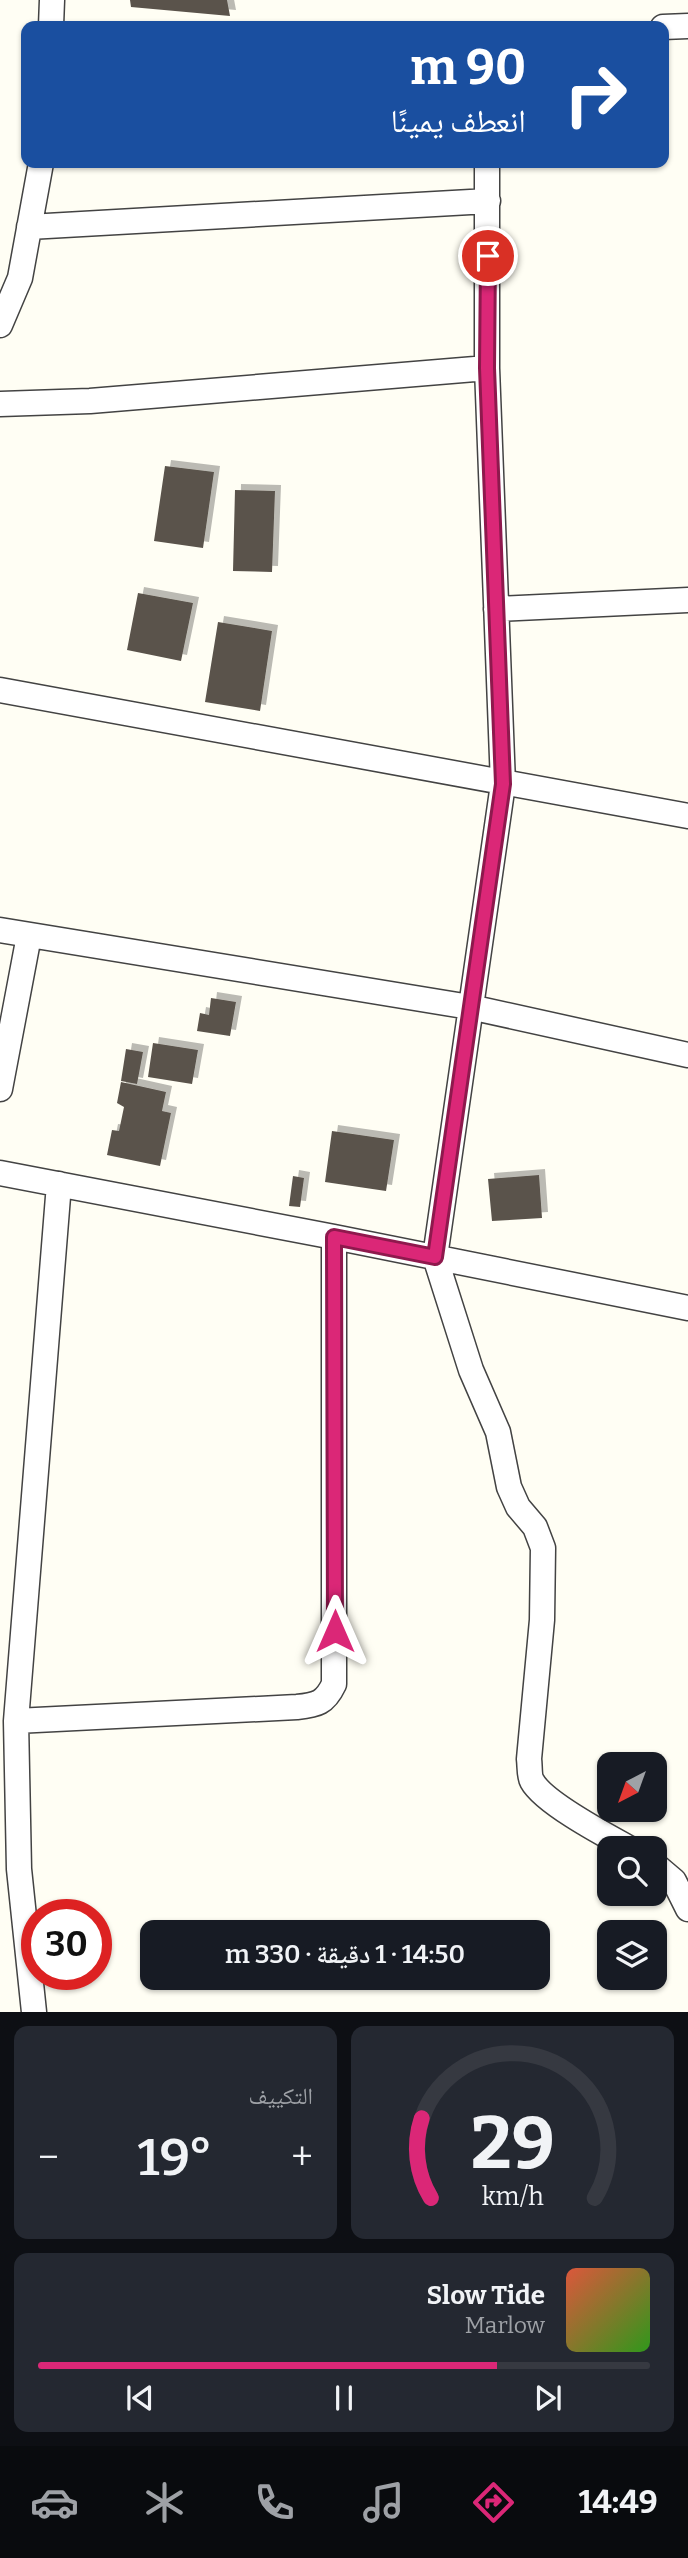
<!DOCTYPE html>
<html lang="ar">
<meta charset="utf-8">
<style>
:root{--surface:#171b24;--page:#242831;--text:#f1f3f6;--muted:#9ea1a6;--line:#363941;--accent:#db2777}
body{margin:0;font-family:Bitter,"Noto Naskh Arabic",serif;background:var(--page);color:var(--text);direction:rtl;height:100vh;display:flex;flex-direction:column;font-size:26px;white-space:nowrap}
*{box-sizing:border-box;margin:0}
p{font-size:23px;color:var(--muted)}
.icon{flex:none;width:38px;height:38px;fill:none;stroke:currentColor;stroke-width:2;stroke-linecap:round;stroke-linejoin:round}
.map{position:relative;height:2012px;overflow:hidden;direction:ltr}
.side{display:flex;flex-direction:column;gap:14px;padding:14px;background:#0d0f14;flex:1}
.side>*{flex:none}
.banner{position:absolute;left:21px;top:21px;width:648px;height:147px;border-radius:14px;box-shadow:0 2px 5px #0004;direction:rtl;background:#1a4fa0;color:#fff;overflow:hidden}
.needle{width:46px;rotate:221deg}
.fabs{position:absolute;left:597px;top:1752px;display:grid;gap:14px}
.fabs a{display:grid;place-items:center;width:70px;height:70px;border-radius:14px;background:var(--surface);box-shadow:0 2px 5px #0004;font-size:35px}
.speed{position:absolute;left:21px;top:1899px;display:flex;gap:14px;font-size:35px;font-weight:700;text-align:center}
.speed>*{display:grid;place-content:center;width:91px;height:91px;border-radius:50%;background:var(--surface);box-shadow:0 2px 5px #0004;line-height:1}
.speed .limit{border:10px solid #d22;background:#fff;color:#111}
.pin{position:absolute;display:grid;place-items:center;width:60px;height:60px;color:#fff;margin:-30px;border:4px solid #fff;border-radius:50%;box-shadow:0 2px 7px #0007}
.me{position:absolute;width:77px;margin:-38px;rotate:0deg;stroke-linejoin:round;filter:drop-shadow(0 0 5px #0008)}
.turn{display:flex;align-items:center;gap:24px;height:147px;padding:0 28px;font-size:32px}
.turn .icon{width:91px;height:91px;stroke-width:2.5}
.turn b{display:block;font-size:49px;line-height:60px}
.big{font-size:52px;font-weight:600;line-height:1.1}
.side .tile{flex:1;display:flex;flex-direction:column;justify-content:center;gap:10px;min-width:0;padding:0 24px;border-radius:14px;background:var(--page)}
.side .dial{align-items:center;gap:0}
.dial svg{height:182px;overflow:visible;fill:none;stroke:var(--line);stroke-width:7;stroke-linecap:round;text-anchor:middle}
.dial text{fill:var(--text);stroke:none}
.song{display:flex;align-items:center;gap:21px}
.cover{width:84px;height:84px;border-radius:10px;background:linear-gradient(135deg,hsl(10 70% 55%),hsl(110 70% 35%))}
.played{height:7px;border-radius:4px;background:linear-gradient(90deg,var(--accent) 75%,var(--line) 75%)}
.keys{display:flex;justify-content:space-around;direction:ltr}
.heat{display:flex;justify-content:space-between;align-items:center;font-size:38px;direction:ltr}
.side .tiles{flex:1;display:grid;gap:14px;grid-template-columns:1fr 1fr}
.tile:last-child{grid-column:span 2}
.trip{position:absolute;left:140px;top:1920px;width:410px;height:70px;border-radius:14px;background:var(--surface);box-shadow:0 2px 5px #0004;font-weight:600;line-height:70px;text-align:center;direction:rtl}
.tab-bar{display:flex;height:112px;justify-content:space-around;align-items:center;background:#090b0e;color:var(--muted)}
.tab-bar .icon{width:49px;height:49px}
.tab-bar .active{color:var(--accent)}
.tab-bar b{font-size:32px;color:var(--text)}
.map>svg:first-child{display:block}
</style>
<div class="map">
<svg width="688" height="2012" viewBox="0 0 688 2012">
<defs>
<filter id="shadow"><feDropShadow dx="6" dy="-6" stdDeviation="0" flood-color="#0004"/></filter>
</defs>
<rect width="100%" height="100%" fill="#fffef4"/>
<path fill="#5a534b" filter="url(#shadow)" d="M 130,0 L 227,0 L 230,16 L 131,7 Z
M 165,466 L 214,472 L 203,548 L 154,541 Z
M 235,490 L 275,491 L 272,572 L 233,571 Z
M 138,593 L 193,603 L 181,661 L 127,650 Z
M 218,622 L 272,631 L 260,711 L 205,702 Z
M 211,998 L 236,1002 L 230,1036 L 197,1031 L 200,1013 L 209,1015 Z
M 153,1043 L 198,1050 L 192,1084 L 148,1077 Z
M 126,1049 L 143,1052 L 137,1084 L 121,1081 Z
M 121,1082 L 166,1092 L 162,1111 L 171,1113 L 160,1166 L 107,1155 L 112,1130 L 119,1131 L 124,1107 L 117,1103 Z
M 332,1131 L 394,1140 L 386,1191 L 325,1182 Z
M 539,1175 L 542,1218 L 492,1221 L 488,1179 Z
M 293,1176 L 304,1178 L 300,1207 L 289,1206 Z"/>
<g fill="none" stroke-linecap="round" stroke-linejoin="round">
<defs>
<path id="minor" d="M 51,26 L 52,0
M 663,27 L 688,26
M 487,163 L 487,368 L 503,784 L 435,1257 L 471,1370 L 498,1432 L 509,1487 L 518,1507 L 535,1527 L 543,1548 L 542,1620 L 529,1759 C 530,1766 529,1776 532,1781 C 544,1803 607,1836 629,1848
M 29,227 L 488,201
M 0,325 L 20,278 L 41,163
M 0,404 L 90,401 L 487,368
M 496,609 L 688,600
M 0,690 L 688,816
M 0,930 L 470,1007 L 688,1055
M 0,1089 L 28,941
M 0,1173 L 334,1237 L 688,1308
M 16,1721 L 297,1707 C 317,1705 325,1703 334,1684 L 334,1237
M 654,1864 L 674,1881 L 688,1909
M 34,2012 L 19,1869 L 16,1721 L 59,1184"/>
</defs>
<use href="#minor" stroke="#434343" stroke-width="27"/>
<use href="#minor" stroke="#fff" stroke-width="24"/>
</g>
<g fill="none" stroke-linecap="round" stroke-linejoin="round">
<defs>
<path id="route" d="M 335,1631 L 334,1237 L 435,1257 L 503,784 L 487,368 L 488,256"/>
</defs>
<use href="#route" stroke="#8e194d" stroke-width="18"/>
<use href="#route" stroke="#db2777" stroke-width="12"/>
</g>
</svg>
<div class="fabs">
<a><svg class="needle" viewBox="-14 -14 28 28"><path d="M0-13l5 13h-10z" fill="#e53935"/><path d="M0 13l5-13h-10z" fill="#9ea1a6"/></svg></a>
<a><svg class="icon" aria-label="search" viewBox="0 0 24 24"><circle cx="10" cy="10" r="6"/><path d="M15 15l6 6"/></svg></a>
<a><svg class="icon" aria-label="layers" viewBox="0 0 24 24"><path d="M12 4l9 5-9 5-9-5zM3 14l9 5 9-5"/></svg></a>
</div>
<div class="speed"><div class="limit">30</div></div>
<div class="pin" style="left:488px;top:256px;background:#d93025"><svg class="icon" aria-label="arrive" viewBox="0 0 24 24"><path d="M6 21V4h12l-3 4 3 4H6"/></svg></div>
<svg class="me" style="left:335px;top:1631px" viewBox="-20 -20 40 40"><path d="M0-17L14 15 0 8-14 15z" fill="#db2777" stroke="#fff" stroke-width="4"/></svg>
<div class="trip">14:50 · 1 دقيقة · 330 m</div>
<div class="banner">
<div class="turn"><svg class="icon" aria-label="right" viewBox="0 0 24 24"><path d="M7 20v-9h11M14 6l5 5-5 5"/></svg><div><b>90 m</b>انعطف يمينًا</div></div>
</div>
</div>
<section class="side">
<div class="tiles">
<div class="tile dial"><svg viewBox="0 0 100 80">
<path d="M14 69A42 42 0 1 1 86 69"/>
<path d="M14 69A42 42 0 0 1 10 34" stroke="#db2777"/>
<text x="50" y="56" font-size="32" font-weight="700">29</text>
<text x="50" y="72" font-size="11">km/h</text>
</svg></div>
<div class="tile"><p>التكييف</p>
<div class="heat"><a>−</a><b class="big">19°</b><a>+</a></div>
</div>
<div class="tile">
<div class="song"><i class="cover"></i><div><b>Slow Tide</b><p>Marlow</p></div></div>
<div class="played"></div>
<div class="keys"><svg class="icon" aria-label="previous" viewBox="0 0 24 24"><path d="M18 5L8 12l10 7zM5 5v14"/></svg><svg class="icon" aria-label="pause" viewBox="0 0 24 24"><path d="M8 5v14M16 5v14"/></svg><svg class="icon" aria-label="next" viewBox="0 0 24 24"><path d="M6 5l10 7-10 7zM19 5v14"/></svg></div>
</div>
</div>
</section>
<nav class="tab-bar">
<b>14:49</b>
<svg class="icon active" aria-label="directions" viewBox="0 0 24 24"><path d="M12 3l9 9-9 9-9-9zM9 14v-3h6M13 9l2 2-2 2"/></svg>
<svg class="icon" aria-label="music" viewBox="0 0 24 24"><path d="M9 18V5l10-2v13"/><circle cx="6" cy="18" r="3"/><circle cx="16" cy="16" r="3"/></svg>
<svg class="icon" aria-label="phone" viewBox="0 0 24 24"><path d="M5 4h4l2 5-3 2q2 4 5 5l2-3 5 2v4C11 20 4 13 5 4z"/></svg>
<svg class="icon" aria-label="climate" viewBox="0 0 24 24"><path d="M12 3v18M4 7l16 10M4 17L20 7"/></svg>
<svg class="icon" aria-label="car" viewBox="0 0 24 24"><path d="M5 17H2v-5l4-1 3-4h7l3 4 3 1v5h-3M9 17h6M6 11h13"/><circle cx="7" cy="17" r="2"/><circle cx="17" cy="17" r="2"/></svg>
</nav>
